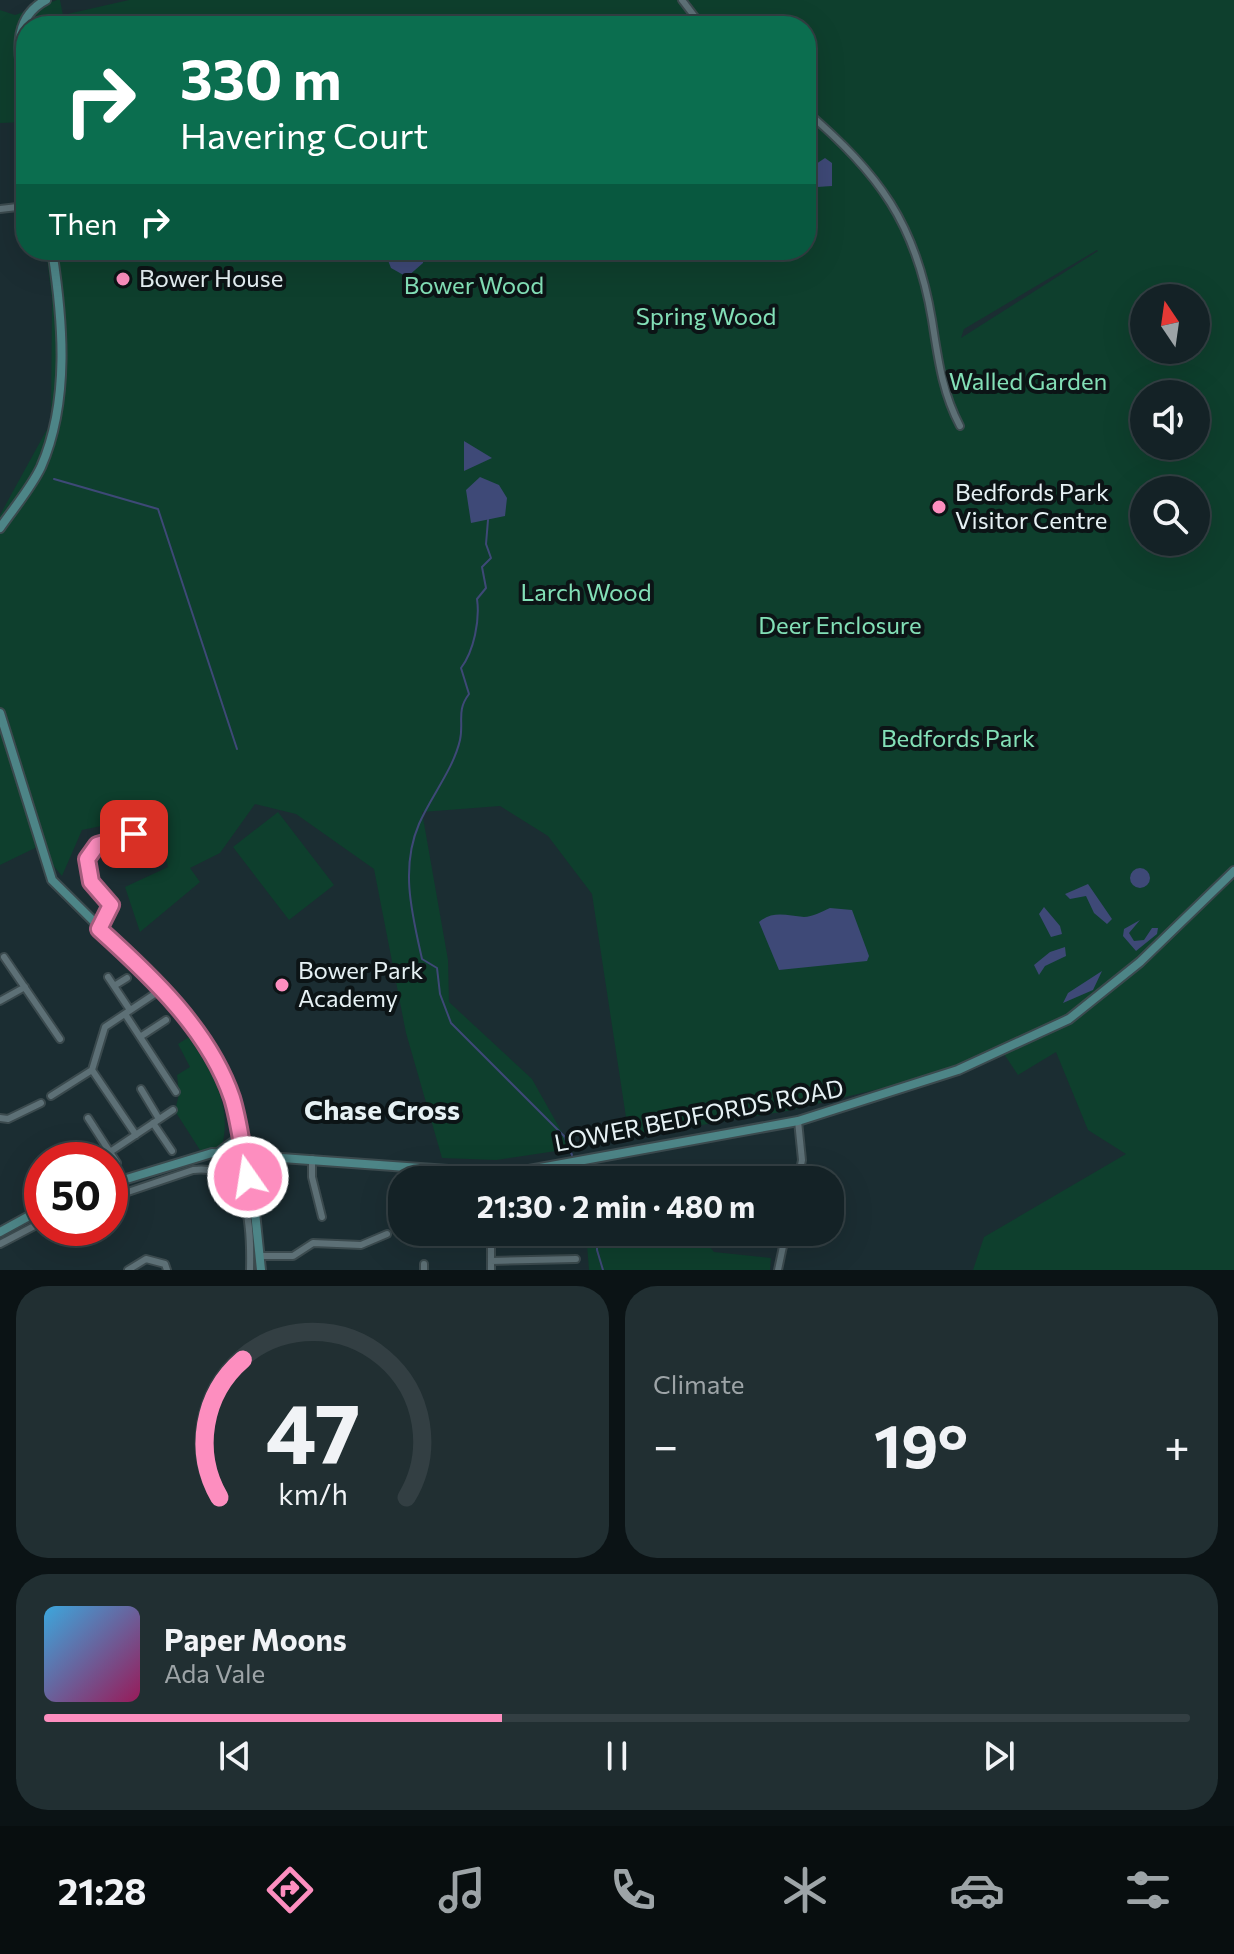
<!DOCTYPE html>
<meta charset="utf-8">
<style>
:root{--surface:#142226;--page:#212f32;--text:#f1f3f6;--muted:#9da4a7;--line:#333f43;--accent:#fd8ebf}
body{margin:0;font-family:Commissioner,sans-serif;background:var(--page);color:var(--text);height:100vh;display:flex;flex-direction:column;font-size:30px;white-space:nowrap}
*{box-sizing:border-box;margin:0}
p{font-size:26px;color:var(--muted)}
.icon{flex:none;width:44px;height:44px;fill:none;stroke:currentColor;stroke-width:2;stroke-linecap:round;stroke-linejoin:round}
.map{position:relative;height:1270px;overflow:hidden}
.panel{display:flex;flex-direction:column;gap:16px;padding:16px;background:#0b1315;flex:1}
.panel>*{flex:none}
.top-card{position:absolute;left:16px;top:16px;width:800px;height:244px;border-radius:32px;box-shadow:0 8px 32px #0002,0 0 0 2px var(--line);background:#0b6e4f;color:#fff;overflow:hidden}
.needle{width:52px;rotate:347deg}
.buttons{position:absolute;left:1130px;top:284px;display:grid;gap:16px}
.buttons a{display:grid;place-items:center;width:80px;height:80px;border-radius:50%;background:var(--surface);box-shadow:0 8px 32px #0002,0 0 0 2px var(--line);font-size:40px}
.speed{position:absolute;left:24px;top:1142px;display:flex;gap:16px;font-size:40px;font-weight:700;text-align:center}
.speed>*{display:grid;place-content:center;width:104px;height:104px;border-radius:50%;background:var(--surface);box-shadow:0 8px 32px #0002,0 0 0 2px var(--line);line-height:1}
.speed .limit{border:12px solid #d22;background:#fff;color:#111}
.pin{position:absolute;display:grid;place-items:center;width:68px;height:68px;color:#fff;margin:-34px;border-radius:16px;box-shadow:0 4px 12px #0006}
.me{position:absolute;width:88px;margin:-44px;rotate:347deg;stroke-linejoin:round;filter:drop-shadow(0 0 6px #0008)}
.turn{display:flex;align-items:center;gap:28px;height:168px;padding:0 32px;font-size:36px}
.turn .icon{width:104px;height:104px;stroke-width:2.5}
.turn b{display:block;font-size:56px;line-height:68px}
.then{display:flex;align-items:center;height:76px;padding:0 32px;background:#0003;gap:16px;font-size:30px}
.big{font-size:60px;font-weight:700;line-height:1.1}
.panel .card{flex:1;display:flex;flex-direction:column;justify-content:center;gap:12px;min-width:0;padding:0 28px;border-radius:32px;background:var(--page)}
.panel .dial{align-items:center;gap:0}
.dial svg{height:208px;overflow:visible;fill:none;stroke:var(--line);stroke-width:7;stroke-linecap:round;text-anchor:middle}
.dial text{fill:var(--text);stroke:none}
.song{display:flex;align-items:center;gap:24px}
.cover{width:96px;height:96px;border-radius:12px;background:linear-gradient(135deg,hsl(200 70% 55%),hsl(330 70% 35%))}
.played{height:8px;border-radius:4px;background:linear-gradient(90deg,var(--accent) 40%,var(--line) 40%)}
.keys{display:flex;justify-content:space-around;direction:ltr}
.heat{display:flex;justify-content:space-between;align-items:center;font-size:44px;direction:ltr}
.panel .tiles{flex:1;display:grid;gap:16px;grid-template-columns:1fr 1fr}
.card:last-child{grid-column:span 2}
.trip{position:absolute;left:388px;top:1166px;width:456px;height:80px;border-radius:32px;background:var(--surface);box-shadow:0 8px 32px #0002,0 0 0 2px var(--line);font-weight:700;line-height:80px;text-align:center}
.tab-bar{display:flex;height:128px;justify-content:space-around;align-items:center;background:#080e0f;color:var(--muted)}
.tab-bar .icon{width:56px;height:56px}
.tab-bar .current{color:var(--accent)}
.tab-bar b{font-size:36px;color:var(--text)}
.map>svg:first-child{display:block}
</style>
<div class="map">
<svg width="1234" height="1270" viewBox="0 0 1234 1270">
<rect width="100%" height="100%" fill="#1b2d32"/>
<path fill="#0e3f2d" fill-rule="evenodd" d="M 57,0 L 60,0 L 63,15 L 129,0 L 1234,0 L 1234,1270 L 973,1270 L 984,1237 L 1126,1154 L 1088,1130 L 1056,1052 L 1018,1075 L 998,1045 L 958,1070 L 787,1111 L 629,1137 L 592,894 L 548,836 L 500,806 L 422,812 L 448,960 L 449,1002 L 532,1079 L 564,1136 L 576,1148 L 496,1160 L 442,1158 L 406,1033 L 374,869 L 296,814 L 255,804 L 220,853 L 190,868 L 200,882 L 140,932 L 125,887 L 168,867 L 154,815 L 82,830 L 62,876 L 35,844 L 35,848 L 0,865 L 0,515 L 51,422 L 52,300 L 46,250 L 806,250 L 806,26 L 26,26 L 26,122 L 0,123 L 0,10 L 15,15 ZM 1097,250 L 1098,251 L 961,338 L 964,329 ZM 1144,298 L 1196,298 L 1196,350 L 1144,350 ZM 1144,394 L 1196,394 L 1196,446 L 1144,446 ZM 1144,490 L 1196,490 L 1196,542 L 1144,542 Z
M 278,812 L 334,885 L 289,920 L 233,847 Z
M 189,1037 C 212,1073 234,1106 221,1150 L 200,1150 L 175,1111 L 179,1094 L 177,1075 L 190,1067 L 178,1044 Z
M 586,1232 L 697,1232 L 714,1252 L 771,1258 L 770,1270 L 589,1270 Z"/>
<path fill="#3e4977" d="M 825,158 L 832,163 L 832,186 L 817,187 L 810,179 L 813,166 Z
M 384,250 L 425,250 L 423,263 L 407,277 L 391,268 Z
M 464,441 L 492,458 L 464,471 Z
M 480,477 L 499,485 L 507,498 L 505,516 L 471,523 L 466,490 Z
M1130 878a10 10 0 1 1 20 0a10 10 0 1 1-20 0Z
M 1088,884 L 1112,919 L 1107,924 L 1094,913 L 1086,896 L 1070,899 L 1065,894 Z
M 1044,907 L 1060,926 L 1062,934 L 1051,937 L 1039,914 Z
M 830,908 L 852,910 L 869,956 L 867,961 L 779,970 L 759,922 C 773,910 788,916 804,917 C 812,917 823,911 830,908 Z
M 1140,920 L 1129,933 L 1134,941 L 1144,940 L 1152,928 L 1158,928 L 1157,934 L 1136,951 L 1123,936 L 1124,929 Z
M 1065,947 L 1066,956 L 1045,966 L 1039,975 L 1034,965 L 1050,952 Z
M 1102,971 L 1093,990 L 1063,1003 L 1068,993 Z"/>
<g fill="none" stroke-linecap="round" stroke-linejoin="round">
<path stroke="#3e4977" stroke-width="2" d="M 54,479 L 158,509 L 237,749
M 488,520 L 486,544 L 491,558 L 482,567 L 486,588 L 477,599 C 480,620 474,651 461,668 L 469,694 C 456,711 464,722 460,740 C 453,770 431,796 419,824 C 400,868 412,914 422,959 L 437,968 L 440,994 L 451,1023 L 564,1136 L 572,1155
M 578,1167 L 583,1180
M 597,1232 L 597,1250 L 603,1270"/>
<defs>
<path id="street" d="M 682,0 L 702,26
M 806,111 C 879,174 916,223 932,320 C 938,358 942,392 960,426
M 0,209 L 26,206
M 99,929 L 111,905 C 102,882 72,880 93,847 L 149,831 L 157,834 L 159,844
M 4,957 L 60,1039
M 108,977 L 130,1010
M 114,986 L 127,978
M 0,1001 L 25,987
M 125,1014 L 176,1092
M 140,1037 L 166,1020
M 92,1070 L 136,1135
M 141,1089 L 159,1119
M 51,1096 L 92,1070 L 105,1027 L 162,989
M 0,1118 L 8,1119 L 41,1103
M 88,1118 L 117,1163
M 798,1121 L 802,1160 L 798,1180
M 153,1123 L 172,1151
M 110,1152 L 173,1110
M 312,1159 L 312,1177 L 322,1217
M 110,1198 L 193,1170 C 251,1163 251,1229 250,1270
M 491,1232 L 491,1270
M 0,1244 L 42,1222
M 262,1256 L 293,1256 L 313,1243 L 361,1245 L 387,1234
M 491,1261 L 576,1259
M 424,1264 L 424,1270
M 128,1270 L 146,1259 L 165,1264 L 167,1270
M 778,1270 L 786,1232"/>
<path id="secondary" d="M 26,96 C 20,62 8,20 46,0
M 0,528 C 13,509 31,488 41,467 C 70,401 63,320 52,250
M 0,713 L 52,880 L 162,989 L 191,1025 L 221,1072 L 238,1121 L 240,1146 L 253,1193 L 261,1270
M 218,1153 L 240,1137
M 110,1184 L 212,1153 L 490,1173 L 529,1170 L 798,1121 L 958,1070 L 1069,1019 L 1140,962 L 1234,871
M 0,1232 L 42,1209"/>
</defs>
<use href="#street" stroke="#3b4a4e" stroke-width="10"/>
<use href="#secondary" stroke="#3b4a4e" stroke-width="12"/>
<use href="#street" stroke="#5d7076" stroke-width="6"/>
<use href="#secondary" stroke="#4d8587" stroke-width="8"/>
</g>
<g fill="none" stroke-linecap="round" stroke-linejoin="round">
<defs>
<path id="route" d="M 134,834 L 97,845 L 87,859 L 91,882 L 111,905 L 99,929 C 151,976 209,1030 232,1098 C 240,1124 242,1151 248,1177"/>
</defs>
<use href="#route" stroke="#a45c7c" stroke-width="20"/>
<use href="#route" stroke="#fd8ebf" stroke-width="14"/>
</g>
<g fill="#fd8ebf" stroke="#0c1416" stroke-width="3">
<circle cx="123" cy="279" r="8"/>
<circle cx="939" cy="507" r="8"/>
<circle cx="282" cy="985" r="8"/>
</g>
<g text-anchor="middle" stroke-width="8" stroke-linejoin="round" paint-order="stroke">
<g font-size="24" fill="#e6f1f4" stroke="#0c1416" text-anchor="start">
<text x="139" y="287">Bower House</text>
<text x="955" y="501">Bedfords Park<tspan x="955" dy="28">Visitor Centre</tspan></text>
<text x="298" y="979">Bower Park<tspan x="298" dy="28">Academy</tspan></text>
</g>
<g font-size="24" fill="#83e0b7" stroke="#0c1416">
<text x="474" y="294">Bower Wood</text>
<text x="706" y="325">Spring Wood</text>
<text x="1028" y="390">Walled Garden</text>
<text x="586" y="601">Larch Wood</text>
<text x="840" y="634">Deer Enclosure</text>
<text x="958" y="747">Bedfords Park</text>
</g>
<g font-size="24" fill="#e6f1f4" stroke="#0c1416">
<text transform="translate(699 1116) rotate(-11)" y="8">LOWER BEDFORDS ROAD</text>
</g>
<g font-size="28" font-weight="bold" fill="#e6f1f4" stroke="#0c1416">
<text x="382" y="1120">Chase Cross</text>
</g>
</g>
</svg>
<div class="buttons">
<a><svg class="needle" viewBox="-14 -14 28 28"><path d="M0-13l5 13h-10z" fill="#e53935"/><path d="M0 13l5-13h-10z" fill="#9da4a7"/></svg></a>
<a><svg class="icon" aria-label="sound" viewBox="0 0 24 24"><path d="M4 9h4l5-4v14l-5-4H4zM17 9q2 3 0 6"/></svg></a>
<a><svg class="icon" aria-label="search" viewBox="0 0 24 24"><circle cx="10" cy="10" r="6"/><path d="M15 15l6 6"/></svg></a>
</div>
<div class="speed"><div class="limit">50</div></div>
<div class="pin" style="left:134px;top:834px;background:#d93025"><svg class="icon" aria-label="arrive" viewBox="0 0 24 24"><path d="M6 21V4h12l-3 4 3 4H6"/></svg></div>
<svg class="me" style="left:248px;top:1177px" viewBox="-20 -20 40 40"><circle r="17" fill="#fd8ebf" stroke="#fff" stroke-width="3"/><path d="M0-11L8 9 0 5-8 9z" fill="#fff"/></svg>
<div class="trip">21:30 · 2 min · 480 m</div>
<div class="top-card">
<div class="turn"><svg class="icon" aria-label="right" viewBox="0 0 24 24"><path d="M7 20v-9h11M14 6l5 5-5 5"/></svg><div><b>330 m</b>Havering Court</div></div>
<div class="then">Then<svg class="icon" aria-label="right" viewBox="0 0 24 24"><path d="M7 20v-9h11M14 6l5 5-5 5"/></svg></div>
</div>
</div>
<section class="panel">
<div class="tiles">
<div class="card dial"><svg viewBox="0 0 100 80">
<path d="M14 69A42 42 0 1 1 86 69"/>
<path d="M14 69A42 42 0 0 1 23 16" stroke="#fd8ebf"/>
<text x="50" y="56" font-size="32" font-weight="700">47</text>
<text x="50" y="72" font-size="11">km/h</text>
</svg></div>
<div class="card"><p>Climate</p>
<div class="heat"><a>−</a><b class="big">19°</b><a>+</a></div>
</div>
<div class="card">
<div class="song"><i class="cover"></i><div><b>Paper Moons</b><p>Ada Vale</p></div></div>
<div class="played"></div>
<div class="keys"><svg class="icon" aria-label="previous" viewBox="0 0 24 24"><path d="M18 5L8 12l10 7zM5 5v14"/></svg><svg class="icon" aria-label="pause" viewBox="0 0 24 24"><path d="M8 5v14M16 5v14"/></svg><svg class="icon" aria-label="next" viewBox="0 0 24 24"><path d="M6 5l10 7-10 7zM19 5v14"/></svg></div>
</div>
</div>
</section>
<nav class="tab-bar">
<b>21:28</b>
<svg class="icon current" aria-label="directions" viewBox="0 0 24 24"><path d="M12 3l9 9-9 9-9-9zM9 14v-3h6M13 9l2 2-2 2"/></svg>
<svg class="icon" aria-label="music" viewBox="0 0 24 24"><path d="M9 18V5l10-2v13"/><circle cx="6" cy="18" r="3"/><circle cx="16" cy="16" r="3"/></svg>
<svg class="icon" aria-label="phone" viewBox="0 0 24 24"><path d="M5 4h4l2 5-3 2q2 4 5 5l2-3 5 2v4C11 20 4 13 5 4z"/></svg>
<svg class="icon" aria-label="climate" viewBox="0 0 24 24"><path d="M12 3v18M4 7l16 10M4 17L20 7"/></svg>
<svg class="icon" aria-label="car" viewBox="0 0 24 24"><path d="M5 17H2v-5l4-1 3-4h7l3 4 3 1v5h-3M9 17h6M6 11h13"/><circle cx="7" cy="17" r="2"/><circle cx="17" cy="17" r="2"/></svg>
<svg class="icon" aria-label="filters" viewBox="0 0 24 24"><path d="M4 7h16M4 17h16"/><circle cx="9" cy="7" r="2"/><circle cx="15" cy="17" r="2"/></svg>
</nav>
